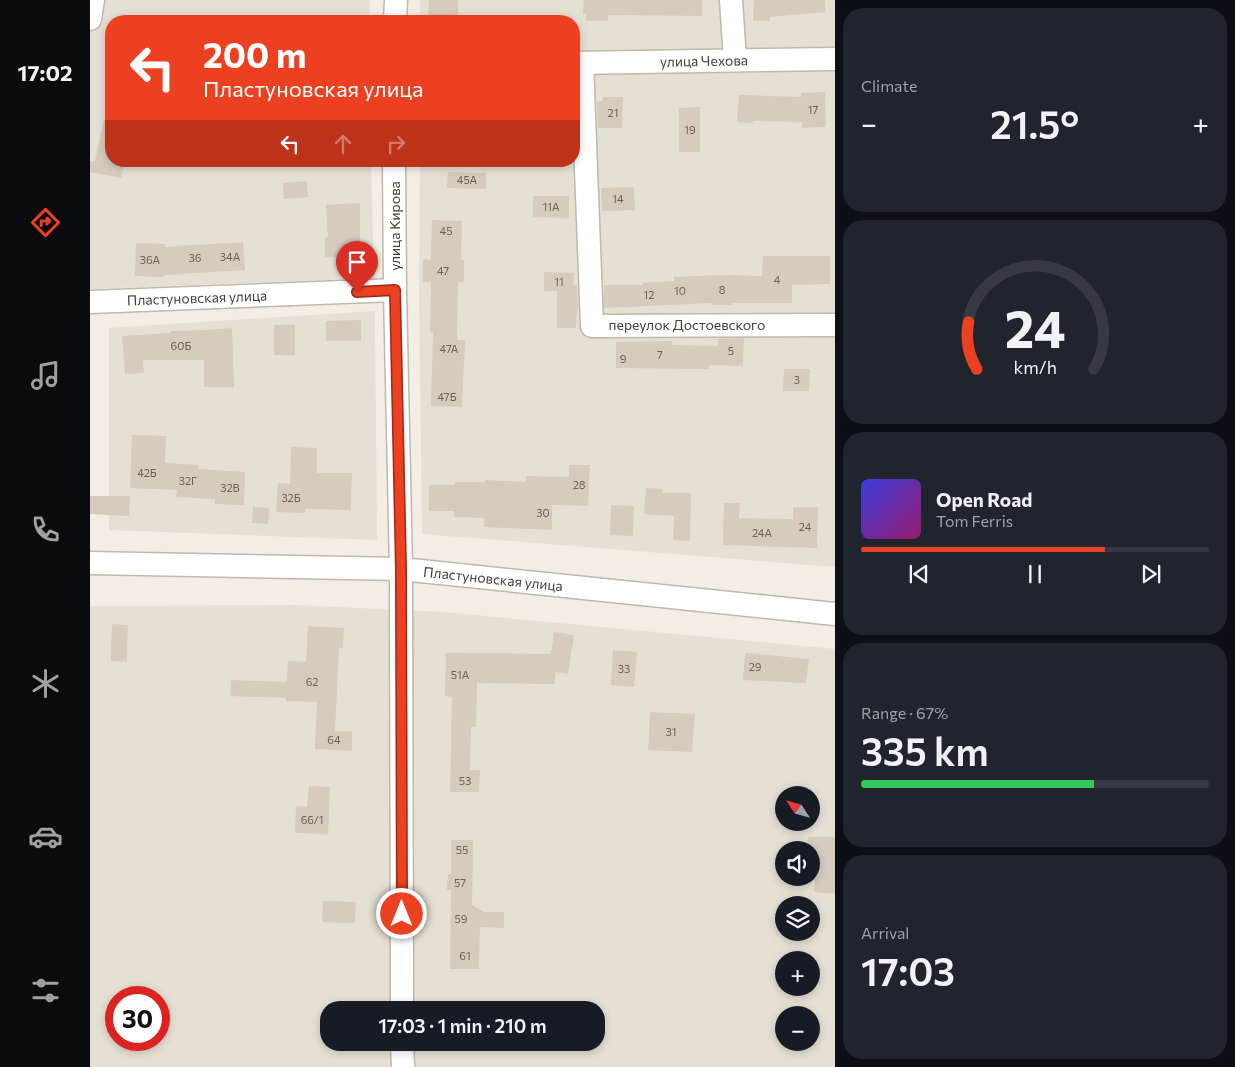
<!DOCTYPE html>
<meta charset="utf-8">
<style>
:root{--surface:#171b24;--page:#20242c;--text:#f1f3f6;--muted:#9ea1a6;--line:#363941;--accent:#ed4020}
body{margin:0;font-family:Commissioner,sans-serif;background:var(--page);color:var(--text);height:100vh;display:flex;flex-direction:column;font-size:19px;white-space:nowrap}
*{box-sizing:border-box;margin:0}
p{font-size:16px;color:var(--muted)}
.icon{flex:none;width:28px;height:28px;fill:none;stroke:currentColor;stroke-width:2;stroke-linecap:round;stroke-linejoin:round}
.map{position:relative;flex:1;overflow:hidden}
.details{display:flex;flex-direction:column;gap:8px;padding:8px;background:#0d0f14;width:400px}
.details>*{flex:none}
.banner{position:absolute;left:15px;top:15px;width:475px;height:152px;border-radius:20px;box-shadow:0 2px 8px #0003;background:#ed4020;color:#fff;overflow:hidden}
.needle{width:32px;rotate:306deg}
.buttons{position:absolute;left:685px;top:786px;display:grid;gap:10px}
.buttons a{display:grid;place-items:center;width:45px;height:45px;border-radius:50%;background:var(--surface);box-shadow:0 2px 8px #0003;font-size:25px}
.speed{position:absolute;left:15px;top:986px;display:flex;gap:10px;font-size:25px;font-weight:700;text-align:center}
.speed>*{display:grid;place-content:center;width:65px;height:65px;border-radius:50%;background:var(--surface);box-shadow:0 2px 8px #0003;line-height:1}
.speed .limit{border:8px solid #d22;background:#fff;color:#111}
.pin{position:absolute;display:grid;place-items:center;width:42px;height:42px;color:#fff;margin:-51px -21px;border-radius:50% 50% 50% 0;rotate:-45deg;box-shadow:0 0 5px #0007}
.pin .icon{rotate:45deg}
.me{position:absolute;width:55px;margin:-28px;rotate:0deg;stroke-linejoin:round;filter:drop-shadow(0 0 4px #0008)}
.turn{display:flex;align-items:center;gap:18px;height:105px;padding:0 15px;font-size:22px}
.turn .icon{width:65px;height:65px;stroke-width:2.5}
.turn b{display:block;font-size:35px;line-height:42px}
.lanes{display:flex;align-items:center;height:48px;padding:0 15px;background:#0003;justify-content:center;gap:25px;direction:ltr}
.lanes .off{opacity:.35}
.big{font-size:38px;font-weight:600;line-height:1.1}
.details .widget{flex:1;display:flex;flex-direction:column;justify-content:center;gap:8px;min-width:0;padding:0 18px;border-radius:20px;background:var(--page)}
.details .dial{align-items:center;gap:0}
.dial svg{height:130px;overflow:visible;fill:none;stroke:var(--line);stroke-width:7;stroke-linecap:round;text-anchor:middle}
.dial text{fill:var(--text);stroke:none}
.song{display:flex;align-items:center;gap:15px}
.cover{width:60px;height:60px;border-radius:8px;background:linear-gradient(135deg,hsl(240 70% 55%),hsl(320 70% 35%))}
.played{height:5px;border-radius:2px;background:linear-gradient(90deg,var(--accent) 70%,var(--line) 70%)}
.keys{display:flex;justify-content:space-around;direction:ltr}
.heat{display:flex;justify-content:space-between;align-items:center;font-size:28px;direction:ltr}
.charge{height:8px;border-radius:4px;background:linear-gradient(90deg,#34c759 67%,var(--line) 0)}
.trip{position:absolute;left:230px;top:1001px;width:285px;height:50px;border-radius:20px;background:var(--surface);box-shadow:0 2px 8px #0003;font-weight:600;line-height:50px;text-align:center}
main{display:flex;flex:1;min-height:0}
.menu{display:flex;flex-direction:column;width:90px;justify-content:space-around;align-items:center;background:#090b0e;color:var(--muted)}
.menu .icon{width:35px;height:35px}
.menu .selected{color:var(--accent)}
.menu b{font-size:22px;color:var(--text)}
.map>svg:first-child{display:block}
</style>
<main>
<nav class="menu">
<b>17:02</b>
<svg class="icon selected" aria-label="directions" viewBox="0 0 24 24"><path d="M12 3l9 9-9 9-9-9zM9 14v-3h6M13 9l2 2-2 2"/></svg>
<svg class="icon" aria-label="music" viewBox="0 0 24 24"><path d="M9 18V5l10-2v13"/><circle cx="6" cy="18" r="3"/><circle cx="16" cy="16" r="3"/></svg>
<svg class="icon" aria-label="phone" viewBox="0 0 24 24"><path d="M5 4h4l2 5-3 2q2 4 5 5l2-3 5 2v4C11 20 4 13 5 4z"/></svg>
<svg class="icon" aria-label="climate" viewBox="0 0 24 24"><path d="M12 3v18M4 7l16 10M4 17L20 7"/></svg>
<svg class="icon" aria-label="car" viewBox="0 0 24 24"><path d="M5 17H2v-5l4-1 3-4h7l3 4 3 1v5h-3M9 17h6M6 11h13"/><circle cx="7" cy="17" r="2"/><circle cx="17" cy="17" r="2"/></svg>
<svg class="icon" aria-label="filters" viewBox="0 0 24 24"><path d="M4 7h16M4 17h16"/><circle cx="9" cy="7" r="2"/><circle cx="15" cy="17" r="2"/></svg>
</nav>
<div class="map">
<svg width="745" height="1067" viewBox="0 0 745 1067">
<rect width="100%" height="100%" fill="#f2eee5"/>
<path fill="#e5e0d4" fill-rule="evenodd" d="M 0,0 L 280,0 L 280,21 L 21,21 L 21,161 L 281,161 L 284,278 L 0,289 Z
M 330,0 L 745,0 L 745,567 L 332,534 L 329,293 L 330,161 L 484,161 L 484,21 L 330,21 Z
M 285,311 L 287,540 L 19,530 L 19,328 Z
M 205,605 L 353,612 L 745,649 L 745,1067 L 0,1067 L 0,606 ZM 694,795 L 721,795 L 721,822 L 694,822 ZM 694,850 L 721,850 L 721,878 L 694,878 ZM 694,905 L 721,905 L 721,932 L 694,932 ZM 694,960 L 721,960 L 721,988 L 694,988 ZM 26,998 L 69,998 L 69,1040 L 26,1040 ZM 239,1010 L 506,1010 L 506,1042 L 239,1042 ZM 694,1015 L 721,1015 L 721,1042 L 694,1042 Z"/>
<path fill="#d5ccbe" d="M 339,0 L 368,0 L 368,21 L 338,21 Z
M 494,0 L 612,0 L 612,16 L 518,15 L 518,21 L 496,21 L 496,14 L 493,14 Z
M 664,0 L 735,0 L 735,12 L 680,17 L 680,21 L 663,21 Z
M 735,92 L 736,127 L 712,128 L 712,122 L 663,121 L 663,123 L 647,122 L 649,95 L 711,97 L 711,93 Z
M 513,97 L 533,97 L 532,128 L 508,128 L 507,101 L 513,101 Z
M 610,107 L 610,152 L 589,152 L 589,108 Z
M 14,119 L 21,120 L 21,161 L 35,161 L 31,178 L 0,172 L 0,161 L 5,161 Z
M 358,172 L 396,173 L 396,189 L 357,188 Z
M 217,181 L 218,197 L 194,199 L 193,183 Z
M 544,187 L 545,210 L 512,211 L 511,188 Z
M 443,196 L 479,196 L 479,218 L 443,217 Z
M 270,203 L 270,258 L 235,257 L 235,237 L 238,237 L 236,205 Z
M 342,220 L 372,221 L 371,260 L 374,260 L 374,282 L 368,282 L 367,340 L 375,340 L 372,407 L 341,406 L 343,332 L 340,331 L 341,282 L 333,282 L 333,259 L 341,260 Z
M 153,242 L 155,270 L 74,275 L 74,277 L 45,276 L 46,243 L 75,244 L 75,247 Z
M 673,256 L 740,256 L 740,284 L 702,285 L 702,303 L 642,303 L 642,305 L 621,305 L 621,303 L 514,308 L 514,285 L 552,285 L 552,283 L 584,281 L 584,277 L 630,275 L 672,276 Z
M 454,272 L 484,273 L 483,285 L 487,285 L 488,309 L 487,309 L 486,328 L 467,328 L 467,291 L 454,291 Z
M 271,320 L 271,341 L 236,341 L 236,321 Z
M 184,325 L 205,325 L 205,355 L 184,355 Z
M 142,328 L 144,387 L 114,387 L 114,360 L 53,360 L 54,373 L 35,374 L 32,336 L 80,333 L 80,331 L 117,330 Z
M 654,338 L 653,366 L 619,365 L 619,369 L 526,368 L 526,342 L 582,341 L 582,345 L 628,346 L 628,339 Z
M 694,369 L 720,369 L 719,391 L 693,391 Z
M 42,435 L 76,436 L 75,463 L 109,465 L 109,469 L 155,472 L 154,505 L 125,504 L 125,499 L 86,497 L 87,490 L 40,488 Z
M 201,447 L 227,448 L 227,473 L 262,473 L 261,510 L 215,509 L 215,513 L 186,512 L 188,483 L 200,484 Z
M 479,465 L 500,465 L 498,506 L 462,505 L 462,530 L 394,527 L 394,518 L 364,517 L 364,511 L 339,511 L 339,485 L 365,485 L 365,482 L 395,482 L 395,480 L 436,482 L 436,476 L 479,477 Z
M 556,488 L 573,489 L 573,493 L 601,493 L 600,541 L 583,540 L 584,516 L 554,514 Z
M 0,496 L 40,496 L 39,516 L 0,514 Z
M 634,503 L 650,503 L 649,518 L 703,519 L 703,507 L 728,507 L 727,548 L 633,545 Z
M 521,505 L 544,506 L 543,536 L 520,535 Z
M 163,507 L 179,508 L 178,524 L 162,523 Z
M 22,624 L 38,625 L 37,662 L 21,661 Z
M 218,626 L 254,628 L 253,648 L 249,648 L 245,731 L 262,731 L 262,751 L 225,749 L 227,702 L 196,701 L 196,698 L 140,696 L 141,680 L 197,682 L 198,661 L 216,662 Z
M 464,632 L 484,635 L 478,674 L 465,672 L 465,684 L 387,683 L 386,727 L 381,727 L 380,770 L 390,770 L 389,792 L 360,792 L 362,697 L 355,696 L 356,653 L 461,654 Z
M 523,650 L 547,652 L 544,687 L 521,685 Z
M 655,653 L 719,659 L 716,683 L 653,680 Z
M 560,712 L 605,714 L 602,752 L 558,750 Z
M 219,786 L 240,787 L 238,834 L 205,833 L 206,806 L 217,807 Z
M 718,837 L 745,837 L 745,894 L 724,892 L 725,880 L 716,880 L 716,878 L 721,878 L 721,850 L 717,850 Z
M 361,840 L 383,840 L 382,905 L 394,912 L 414,912 L 414,928 L 390,927 L 389,969 L 360,969 L 361,890 L 357,890 L 358,874 L 361,874 Z
M 233,901 L 266,902 L 265,923 L 232,922 Z"/>
<g fill="none" stroke-linecap="round" stroke-linejoin="round">
<defs>
<path id="minor" d="M 641,0 L 645,60
M 0,19 L 3,0
M 305,21 L 306,0
M 484,63 L 745,59
M 492,63 L 502,326 L 745,325
M 304,161 L 305,290 L 311,569 L 312,1010
M 0,302 L 305,290
M 0,563 L 311,569 L 745,614
M 312,1042 L 313,1067"/>
</defs>
<use href="#minor" stroke="#bfb8ab" stroke-width="25"/>
<use href="#minor" stroke="#fff" stroke-width="22"/>
</g>
<g fill="none" stroke-linecap="round" stroke-linejoin="round">
<defs>
<path id="route" d="M 267,292 L 305,290 L 311,569 L 312,914"/>
</defs>
<use href="#route" stroke="#9a2a15" stroke-width="12"/>
<use href="#route" stroke="#ed4020" stroke-width="9"/>
</g>
<g text-anchor="middle" stroke-width="4" stroke-linejoin="round" paint-order="stroke">
<g font-size="11" fill="#686257">
<text x="723" y="114">17</text>
<text x="523" y="117">21</text>
<text x="600" y="134">19</text>
<text x="377" y="184">45А</text>
<text x="528" y="203">14</text>
<text x="461" y="211">11А</text>
<text x="356" y="235">45</text>
<text x="140" y="261">34А</text>
<text x="105" y="262">36</text>
<text x="60" y="264">36А</text>
<text x="353" y="275">47</text>
<text x="687" y="284">4</text>
<text x="469" y="286">11</text>
<text x="632" y="294">8</text>
<text x="590" y="295">10</text>
<text x="559" y="299">12</text>
<text x="91" y="350">60Б</text>
<text x="359" y="353">47А</text>
<text x="641" y="355">5</text>
<text x="570" y="359">7</text>
<text x="533" y="363">9</text>
<text x="707" y="384">3</text>
<text x="357" y="401">47Б</text>
<text x="57" y="477">42Б</text>
<text x="98" y="485">32Г</text>
<text x="489" y="489">28</text>
<text x="140" y="492">32В</text>
<text x="201" y="502">32Б</text>
<text x="453" y="517">30</text>
<text x="715" y="531">24</text>
<text x="672" y="537">24А</text>
<text x="665" y="671">29</text>
<text x="534" y="673">33</text>
<text x="370" y="679">51А</text>
<text x="222" y="686">62</text>
<text x="581" y="736">31</text>
<text x="244" y="744">64</text>
<text x="375" y="785">53</text>
<text x="222" y="824">66/1</text>
<text x="372" y="854">55</text>
<text x="370" y="887">57</text>
<text x="371" y="923">59</text>
<text x="375" y="960">61</text>
</g>
<g font-size="14" fill="#443e35" stroke="#fff">
<text transform="translate(614 61) rotate(-1)" y="5">улица Чехова</text>
<text transform="translate(305 226) rotate(-90)" y="5">улица Кирова</text>
<text transform="translate(107 298) rotate(-2)" y="5">Пластуновская улица</text>
<text x="597" y="330">переулок Достоевского</text>
<text transform="translate(403 579) rotate(6)" y="5">Пластуновская улица</text>
</g>
</g>
</svg>
<div class="buttons">
<a><svg class="needle" viewBox="-14 -14 28 28"><path d="M0-13l5 13h-10z" fill="#e53935"/><path d="M0 13l5-13h-10z" fill="#9ea1a6"/></svg></a>
<a><svg class="icon" aria-label="sound" viewBox="0 0 24 24"><path d="M4 9h4l5-4v14l-5-4H4zM17 9q2 3 0 6"/></svg></a>
<a><svg class="icon" aria-label="layers" viewBox="0 0 24 24"><path d="M12 4l9 5-9 5-9-5zM3 14l9 5 9-5"/></svg></a>
<a>+</a>
<a>−</a>
</div>
<div class="speed"><div class="limit">30</div></div>
<div class="pin" style="left:267px;top:292px;background:#d93025"><svg class="icon" aria-label="arrive" viewBox="0 0 24 24"><path d="M6 21V4h12l-3 4 3 4H6"/></svg></div>
<svg class="me" style="left:312px;top:914px" viewBox="-20 -20 40 40"><circle r="17" fill="#ed4020" stroke="#fff" stroke-width="3"/><path d="M0-11L8 9 0 5-8 9z" fill="#fff"/></svg>
<div class="trip">17:03 · 1 min · 210 m</div>
<div class="banner">
<div class="turn"><svg class="icon" aria-label="left" viewBox="0 0 24 24"><path d="M17 20v-9H6M10 6l-5 5 5 5"/></svg><div><b>200 m</b>Пластуновская улица</div></div>
<div class="lanes"><svg class="icon" aria-label="left" viewBox="0 0 24 24"><path d="M17 20v-9H6M10 6l-5 5 5 5"/></svg><svg class="icon off" aria-label="ahead" viewBox="0 0 24 24"><path d="M12 20V5M6 11l6-6 6 6"/></svg><svg class="icon off" aria-label="right" viewBox="0 0 24 24"><path d="M7 20v-9h11M14 6l5 5-5 5"/></svg></div>
</div>
</div>
<section class="details">
<div class="widget"><p>Climate</p>
<div class="heat"><a>−</a><b class="big">21.5°</b><a>+</a></div>
</div>
<div class="widget dial"><svg viewBox="0 0 100 80">
<path d="M14 69A42 42 0 1 1 86 69"/>
<path d="M14 69A42 42 0 0 1 9 40" stroke="#ed4020"/>
<text x="50" y="56" font-size="32" font-weight="700">24</text>
<text x="50" y="72" font-size="11">km/h</text>
</svg></div>
<div class="widget">
<div class="song"><i class="cover"></i><div><b>Open Road</b><p>Tom Ferris</p></div></div>
<div class="played"></div>
<div class="keys"><svg class="icon" aria-label="previous" viewBox="0 0 24 24"><path d="M18 5L8 12l10 7zM5 5v14"/></svg><svg class="icon" aria-label="pause" viewBox="0 0 24 24"><path d="M8 5v14M16 5v14"/></svg><svg class="icon" aria-label="next" viewBox="0 0 24 24"><path d="M6 5l10 7-10 7zM19 5v14"/></svg></div>
</div>
<div class="widget"><p>Range · 67%</p><b class="big">335 km</b><div class="charge"></div></div>
<div class="widget"><p>Arrival</p><b class="big">17:03</b></div>
</section>
</main>
